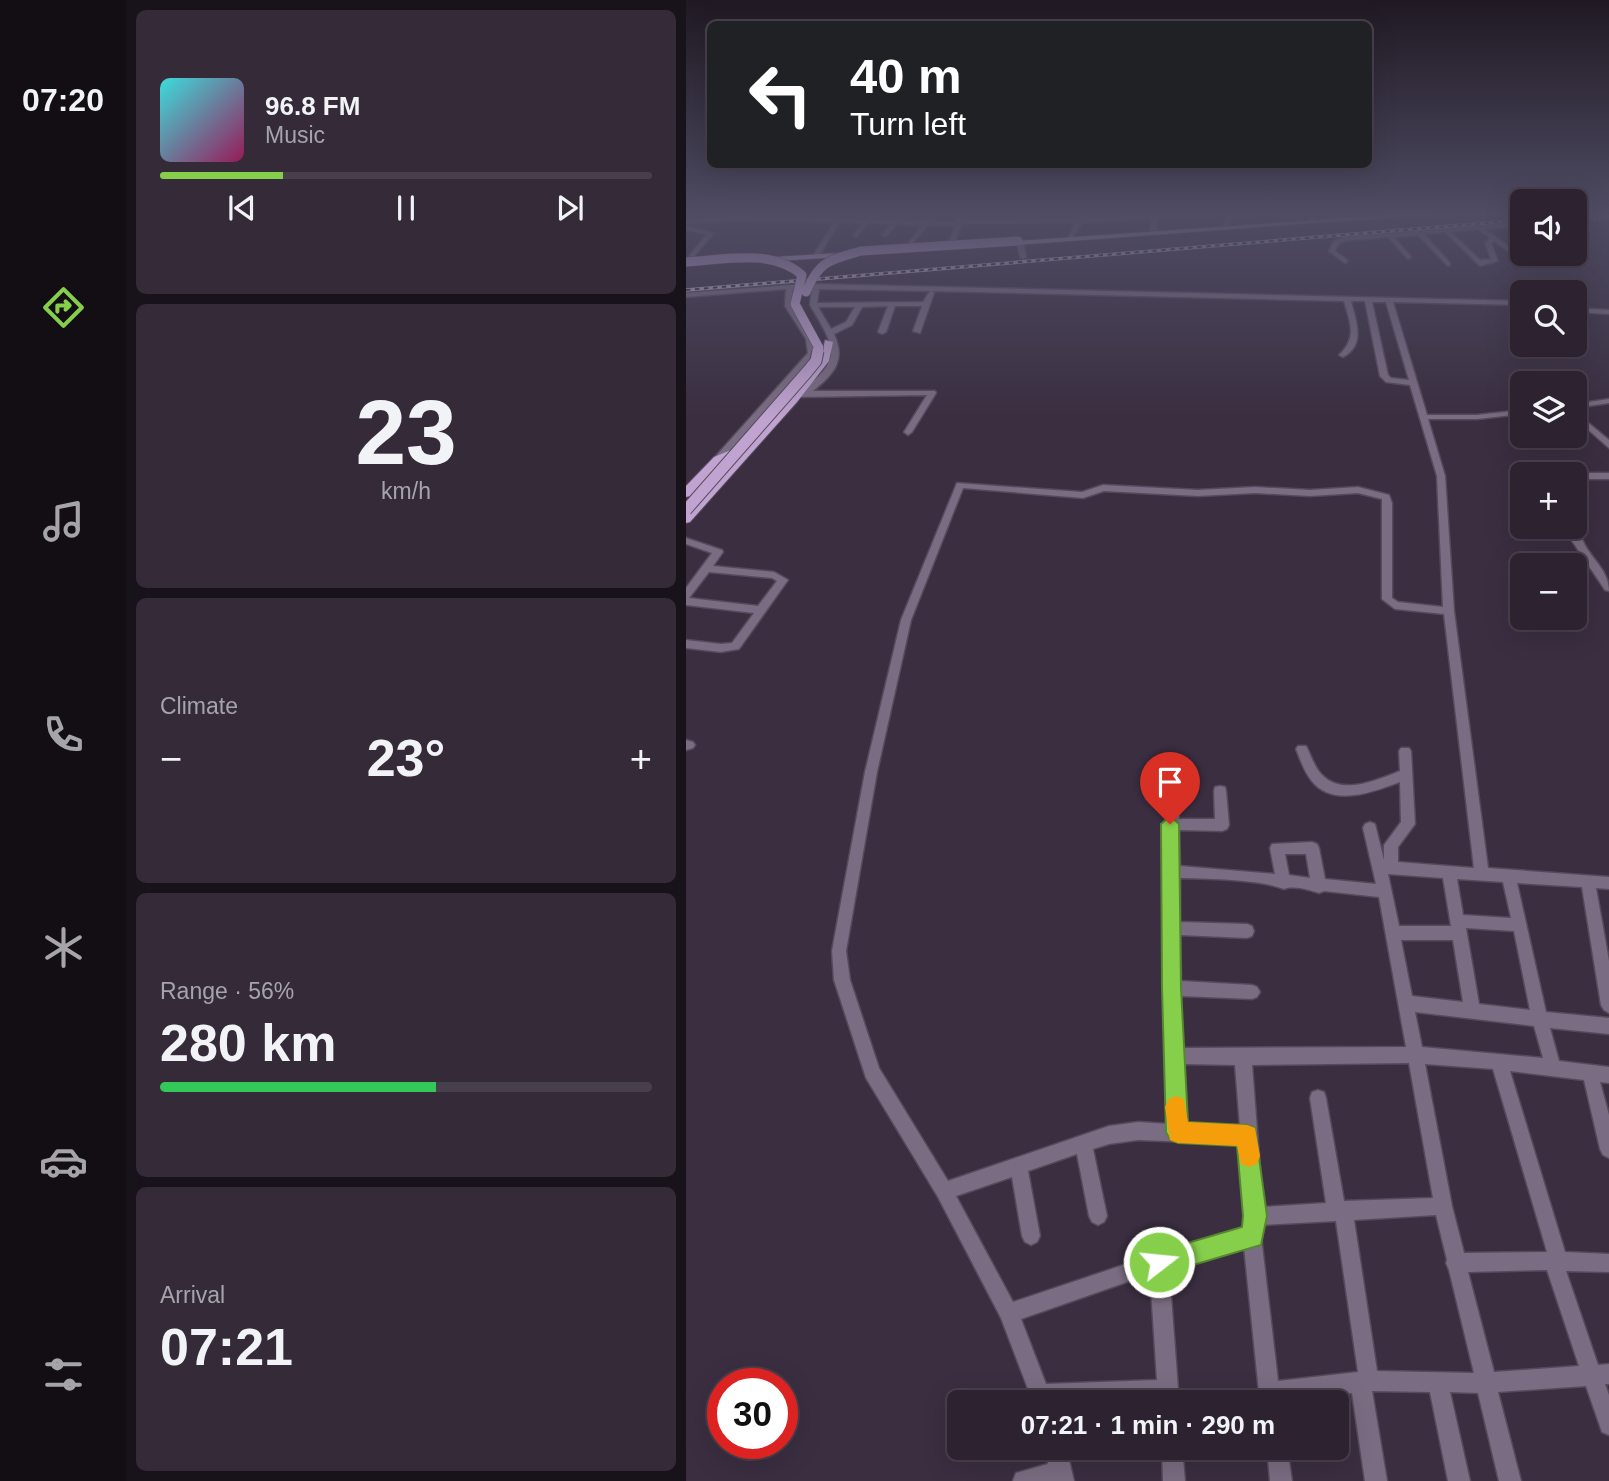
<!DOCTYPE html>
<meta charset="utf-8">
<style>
:root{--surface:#2c2230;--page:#342a38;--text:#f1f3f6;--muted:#a6a4ab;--line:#483f4c;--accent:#86cf4b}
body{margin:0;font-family:Arial,sans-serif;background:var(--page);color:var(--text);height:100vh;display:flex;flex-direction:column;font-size:26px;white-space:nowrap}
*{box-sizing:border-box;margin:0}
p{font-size:23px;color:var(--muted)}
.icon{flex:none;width:38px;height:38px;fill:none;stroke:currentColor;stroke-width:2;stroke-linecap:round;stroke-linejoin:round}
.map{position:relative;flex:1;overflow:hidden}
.panel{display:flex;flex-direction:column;gap:10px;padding:10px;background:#18131a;width:560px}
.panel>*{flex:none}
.top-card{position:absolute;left:21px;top:21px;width:665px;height:147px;border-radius:10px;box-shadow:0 7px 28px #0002,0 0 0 2px var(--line);background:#202124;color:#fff;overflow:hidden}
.fabs{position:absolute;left:824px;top:189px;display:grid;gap:14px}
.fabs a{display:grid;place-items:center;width:77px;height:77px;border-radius:10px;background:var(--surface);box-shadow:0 7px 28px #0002,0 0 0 2px var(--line);font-size:35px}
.speed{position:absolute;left:21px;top:1368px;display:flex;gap:14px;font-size:35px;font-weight:700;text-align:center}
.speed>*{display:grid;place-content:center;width:91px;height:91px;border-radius:50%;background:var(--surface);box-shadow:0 7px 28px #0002,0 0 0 2px var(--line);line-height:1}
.speed .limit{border:10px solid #d22;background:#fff;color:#111}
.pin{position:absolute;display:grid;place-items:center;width:60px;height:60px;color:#fff;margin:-72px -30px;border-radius:50% 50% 50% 0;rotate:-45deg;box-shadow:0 0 7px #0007}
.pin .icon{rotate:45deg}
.me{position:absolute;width:77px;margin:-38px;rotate:74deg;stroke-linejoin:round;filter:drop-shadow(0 0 5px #0008)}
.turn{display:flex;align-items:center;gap:24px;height:147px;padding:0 28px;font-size:32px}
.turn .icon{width:91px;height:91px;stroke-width:2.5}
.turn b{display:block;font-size:49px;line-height:60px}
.big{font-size:52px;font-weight:800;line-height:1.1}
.panel .card{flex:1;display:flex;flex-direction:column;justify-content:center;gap:10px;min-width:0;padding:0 24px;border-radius:10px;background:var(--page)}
.panel .dial{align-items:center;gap:0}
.dial b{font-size:91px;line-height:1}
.song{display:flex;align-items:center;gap:21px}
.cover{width:84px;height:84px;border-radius:10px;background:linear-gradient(135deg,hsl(180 70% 55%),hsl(330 70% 35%))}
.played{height:7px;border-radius:4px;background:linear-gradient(90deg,var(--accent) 25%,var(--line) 25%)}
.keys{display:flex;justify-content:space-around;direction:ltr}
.heat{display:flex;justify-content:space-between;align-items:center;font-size:38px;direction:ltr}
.charge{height:10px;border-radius:5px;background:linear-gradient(90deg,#34c759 56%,var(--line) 0)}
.trip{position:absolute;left:261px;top:1390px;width:402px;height:70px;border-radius:10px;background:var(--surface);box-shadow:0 7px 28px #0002,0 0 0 2px var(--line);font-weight:800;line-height:70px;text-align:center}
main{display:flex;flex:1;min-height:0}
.tabs{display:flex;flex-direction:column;width:126px;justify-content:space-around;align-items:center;background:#120e13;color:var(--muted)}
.tabs .icon{width:49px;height:49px}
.tabs .current{color:var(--accent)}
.tabs b{font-size:32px;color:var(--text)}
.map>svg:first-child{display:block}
</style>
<main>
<nav class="tabs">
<b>07:20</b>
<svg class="icon current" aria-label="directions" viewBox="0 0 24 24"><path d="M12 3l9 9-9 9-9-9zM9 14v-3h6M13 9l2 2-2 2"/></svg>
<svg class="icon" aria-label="music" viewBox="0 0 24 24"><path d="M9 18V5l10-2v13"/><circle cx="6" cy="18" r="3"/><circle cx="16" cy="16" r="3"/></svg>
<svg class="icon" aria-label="phone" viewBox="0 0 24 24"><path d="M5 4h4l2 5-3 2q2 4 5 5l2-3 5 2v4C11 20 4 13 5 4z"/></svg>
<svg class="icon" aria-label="climate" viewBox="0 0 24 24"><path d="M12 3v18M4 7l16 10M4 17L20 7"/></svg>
<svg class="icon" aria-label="car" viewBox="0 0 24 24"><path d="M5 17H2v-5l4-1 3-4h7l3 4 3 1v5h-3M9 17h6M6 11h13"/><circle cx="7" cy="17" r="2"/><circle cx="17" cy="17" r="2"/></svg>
<svg class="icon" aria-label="filters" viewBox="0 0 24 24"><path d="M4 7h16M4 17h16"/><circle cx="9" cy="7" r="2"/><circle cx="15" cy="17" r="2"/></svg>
</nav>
<section class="panel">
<div class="card">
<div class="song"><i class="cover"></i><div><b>96.8 FM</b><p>Music</p></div></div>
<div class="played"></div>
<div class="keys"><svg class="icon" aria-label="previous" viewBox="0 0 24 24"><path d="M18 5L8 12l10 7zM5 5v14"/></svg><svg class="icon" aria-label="pause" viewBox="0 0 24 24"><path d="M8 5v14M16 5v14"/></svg><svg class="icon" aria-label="next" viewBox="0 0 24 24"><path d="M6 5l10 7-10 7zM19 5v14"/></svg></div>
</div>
<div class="card dial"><b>23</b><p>km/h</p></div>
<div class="card"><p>Climate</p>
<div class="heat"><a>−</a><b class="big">23°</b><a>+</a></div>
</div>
<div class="card"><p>Range · 56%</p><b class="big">280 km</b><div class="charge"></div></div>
<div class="card"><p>Arrival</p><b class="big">07:21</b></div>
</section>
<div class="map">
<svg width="923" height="1481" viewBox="0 0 923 1481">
<rect width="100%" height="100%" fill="#3a2e40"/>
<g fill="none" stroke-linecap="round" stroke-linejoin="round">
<defs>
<path id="minor" d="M 215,212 L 220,213 L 214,221 L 239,221 L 248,212 L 251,214 L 245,221 L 270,222 L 274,212 L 280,212 L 277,220 L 392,219 L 396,212 L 402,212 L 398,219 L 462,214 L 472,218 L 470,230 L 467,232 L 464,230 L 466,219 L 462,218 L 396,223 L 384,241 L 381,239 L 390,223 L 276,224 L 269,242 L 266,244 L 263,242 L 269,226 L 242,225 L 226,244 L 223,242 L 236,225 L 211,224 L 199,237 L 196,235 L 205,224 L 183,223 L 170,237 L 167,235 L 177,223 L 153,223 L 133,256 L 130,258 L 127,256 L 148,222 L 48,220 L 0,224 L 0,220 L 48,216 L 150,219 L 155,213 L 158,215 L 155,219 L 180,220 L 185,215 L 188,217 L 186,220 L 208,220 Z
M 542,212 L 548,212 L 543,225 L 540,227 L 537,225 Z
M 623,212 L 629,212 L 629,223 L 624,222 Z
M 811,212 L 817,212 L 830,223 L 836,222 L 836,226 L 799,229 L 836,256 L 836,258 L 832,258 L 808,241 L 805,243 L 812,261 L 794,266 L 759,232 L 738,234 L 764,263 L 764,265 L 762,266 L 732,235 L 708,237 L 725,257 L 722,259 L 702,237 L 659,241 L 653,243 L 649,251 L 661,260 L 661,262 L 659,263 L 643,251 L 648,241 L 658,237 L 823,223 ZM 792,229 L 804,238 L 799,243 L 805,259 L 794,260 L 765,232 Z
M 923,215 L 923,219 L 889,222 L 889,218 Z
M 0,226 L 28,233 L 4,261 L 1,259 L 21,234 L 0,230 Z
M 334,240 L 337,242 L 340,257 L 337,259 L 334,257 L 331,242 Z
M 857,254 L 864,254 L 870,259 L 865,260 Z
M 104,285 L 130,284 L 836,301 L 836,305 L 707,302 L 741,415 L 791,415 L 836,410 L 836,414 L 791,419 L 742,419 L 759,476 L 768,611 L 802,868 L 923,877 L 923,889 L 910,888 L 923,961 L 923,1013 L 918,1010 L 915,1005 L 896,887 L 831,883 L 860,1012 L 923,1018 L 923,1034 L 864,1028 L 873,1061 L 923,1067 L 923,1083 L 914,1082 L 923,1115 L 923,1158 L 917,1155 L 914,1149 L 898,1080 L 824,1071 L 879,1252 L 923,1254 L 923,1272 L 880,1271 L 912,1365 L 923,1364 L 923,1384 L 919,1384 L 923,1395 L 923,1435 L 916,1432 L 900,1386 L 812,1392 L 835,1481 L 813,1481 L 792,1393 L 764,1392 L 784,1481 L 762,1481 L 744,1392 L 686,1391 L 701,1481 L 679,1481 L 666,1393 L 594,1402 L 574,1402 L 558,1247 L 483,1269 L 493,1402 L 347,1402 L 315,1318 L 252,1197 L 180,1078 L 148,980 L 146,951 L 179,772 L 215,620 L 271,483 L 396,492 L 417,485 L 512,490 L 569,487 L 624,490 L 672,487 L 703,495 L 706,503 L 706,598 L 712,602 L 757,607 L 751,476 L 724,385 L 700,382 L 694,376 L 679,301 L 665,301 C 670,321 680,345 657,357 L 653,355 C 672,337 664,323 658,301 L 246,291 L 248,293 L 234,333 L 227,331 L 236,306 L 209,306 L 200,332 L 196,334 L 192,332 L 202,306 L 176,307 L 166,325 L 148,334 C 160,361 148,374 127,391 L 249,391 L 250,393 L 226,432 L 222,435 L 218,432 L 241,395 L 113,397 L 113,393 C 157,359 151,350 124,305 L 126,289 L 107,289 L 105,306 L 128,339 L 130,353 L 35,461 L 29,461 L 29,457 L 122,353 L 120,339 L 99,306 L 100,289 L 0,297 L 0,293 ZM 133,289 L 244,291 L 237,302 L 131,303 ZM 686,302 L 700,302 L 723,380 L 705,378 L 702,375 ZM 132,307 L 169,307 L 160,322 L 145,329 ZM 277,488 L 397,498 L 418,491 L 512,496 L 569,493 L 624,496 L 672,493 L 696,499 L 696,599 L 709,609 L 758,614 L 788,868 L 712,862 L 712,847 L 729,824 L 725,751 L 723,748 L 715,748 L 713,751 L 714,771 C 691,780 656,796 636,775 C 628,767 625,755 620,746 L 612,746 L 610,749 C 614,759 618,771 625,780 C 646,808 687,792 714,782 L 715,822 L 698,845 L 698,860 L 689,824 L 684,822 L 679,824 L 677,828 L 690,884 L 639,879 L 633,848 L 631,844 L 626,842 L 586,844 L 584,848 L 589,874 L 494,866 L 493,830 L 536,831 L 541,829 L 543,825 L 540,791 L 539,787 L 534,786 L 529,787 L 528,791 L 529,819 L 493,819 L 492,773 L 490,769 L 482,769 L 480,773 L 480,820 L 477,824 L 480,828 L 480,867 L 477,872 L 480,877 L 478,988 L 483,1124 L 452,1122 L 423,1126 L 262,1181 L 193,1068 L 164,980 L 160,951 L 191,772 L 225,620 ZM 599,854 L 620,854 L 624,878 L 603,875 ZM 702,874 L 757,878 L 765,926 L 713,926 ZM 494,878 C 522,879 573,879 598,889 C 609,885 623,890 633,893 L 638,891 L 693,897 L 720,1047 L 496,1048 L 495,996 L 566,999 L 571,997 L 574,992 L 571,987 L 566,985 L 495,981 L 494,935 L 561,938 L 566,936 L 568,931 L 566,926 L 561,924 L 494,922 ZM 771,879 L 817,882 L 825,918 L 777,915 ZM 780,928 L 828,931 L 844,1010 L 793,1004 ZM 715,940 L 767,940 L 777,1002 L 726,996 ZM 729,1012 L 848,1026 L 857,1058 L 736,1047 ZM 723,1063 L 747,1198 L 658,1201 L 640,1098 L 638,1092 L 632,1090 L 626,1092 L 624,1098 L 640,1203 L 577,1207 L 566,1065 ZM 497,1064 L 549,1065 L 554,1127 L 500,1125 ZM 739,1064 L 807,1069 L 861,1252 L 778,1253 L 766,1206 ZM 452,1140 L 555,1144 L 560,1216 L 558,1229 L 473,1253 L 327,1302 L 270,1196 L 326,1177 L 336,1236 L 339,1242 L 345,1245 L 351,1242 L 354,1236 L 342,1171 L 391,1154 L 403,1216 L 406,1222 L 412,1225 L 418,1222 L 421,1216 L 407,1149 L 423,1144 ZM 750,1215 L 761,1260 L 760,1263 L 763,1270 L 788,1373 L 691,1371 L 668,1220 ZM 650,1221 L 672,1372 L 592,1381 L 575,1236 L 577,1225 ZM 861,1270 L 893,1366 L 808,1372 L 782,1272 ZM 464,1274 L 471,1380 L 360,1384 L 335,1319 Z
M 889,308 L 923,310 L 923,314 L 889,312 Z
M 923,399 L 923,403 L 889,408 L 889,404 Z
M 889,412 L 923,440 L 923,448 L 889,418 Z
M 889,473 L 923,473 L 923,479 L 889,479 L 889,474 L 886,474 Z
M 889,524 L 894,527 C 894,553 923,565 923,591 L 919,590 L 884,538 L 884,527 L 889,527 Z
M 0,538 L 36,550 L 37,552 L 27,566 L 88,572 L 102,580 L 53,649 L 35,652 L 0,648 L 0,640 L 35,644 L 46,643 L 68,613 L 0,605 L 0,588 L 26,553 L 0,544 ZM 23,572 L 86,578 L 91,581 L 72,606 L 3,598 Z
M 0,740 L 7,742 L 9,745 L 7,748 L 0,750 Z
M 359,1447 L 380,1447 L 388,1481 L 327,1481 L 330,1473 L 362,1464 Z
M 476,1447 L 496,1447 L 499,1481 L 477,1481 Z
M 581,1447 L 601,1447 L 606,1481 L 584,1481 Z"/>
<path id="major" d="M 748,212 L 781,212 L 315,246 L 311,244 L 315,242 Z
M 167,252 L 170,256 L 74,262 L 70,260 L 74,258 Z
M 139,340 L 147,342 L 143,361 L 111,402 L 4,522 L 0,523 L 0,512 L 53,454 L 36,461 L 4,496 L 0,497 L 0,486 L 28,457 L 62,443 L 135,359 Z"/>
</defs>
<use href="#minor" stroke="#554a5b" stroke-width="3"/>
<use href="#major" stroke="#554a5b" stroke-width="2"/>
<use href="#minor" fill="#7a6c82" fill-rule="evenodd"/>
<use href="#major" fill="#c0a3d0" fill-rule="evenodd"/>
<defs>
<path id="rail" d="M 889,216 L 923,214
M 0,290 L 836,220"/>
</defs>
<use href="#rail" stroke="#c4bbc8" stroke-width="3.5"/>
<use href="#rail" stroke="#302436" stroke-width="2" stroke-dasharray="4.5" stroke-linecap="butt"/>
<defs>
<path id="major-bridge-far1" d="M 0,262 C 37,260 86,248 116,275 L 109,304 L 133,348 L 132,353
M 120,292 C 133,261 143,260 175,251 L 332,241"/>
<path id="major-bridge" d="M 0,510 L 121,372 L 130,361 L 132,351"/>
</defs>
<use href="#major-bridge-far1" stroke="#554a5b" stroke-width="10" stroke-linecap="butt"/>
<use href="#major-bridge" stroke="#554a5b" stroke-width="13" stroke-linecap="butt"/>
<use href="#major-bridge-far1" stroke="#c0a3d0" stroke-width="9"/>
<use href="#major-bridge" stroke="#c0a3d0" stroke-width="11"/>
</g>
<linearGradient id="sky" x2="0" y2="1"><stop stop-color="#201923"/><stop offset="0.51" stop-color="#4f4c64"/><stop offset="1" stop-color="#4f4c64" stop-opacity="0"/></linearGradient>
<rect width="923" height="419" fill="url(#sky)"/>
<path fill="#86cf4b" stroke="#578731" stroke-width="2" d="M 484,816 L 493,824 L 495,988 L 502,1122 L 561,1125 L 569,1128 L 581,1216 L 575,1245 L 473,1275 L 464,1271 L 461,1262 L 464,1254 L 556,1227 L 557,1216 L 551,1146 L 492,1143 L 484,1140 L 480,1132 L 476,988 L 475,824 Z"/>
<path fill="#f59e0b" d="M 490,1096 L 498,1099 L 502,1122 L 561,1125 L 569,1128 L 574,1156 L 571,1164 L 563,1167 L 555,1164 L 551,1146 L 492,1143 L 484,1140 L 479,1107 L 483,1099 Z"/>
</svg>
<div class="fabs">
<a><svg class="icon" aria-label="sound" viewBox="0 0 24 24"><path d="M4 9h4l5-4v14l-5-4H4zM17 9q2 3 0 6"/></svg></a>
<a><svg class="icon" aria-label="search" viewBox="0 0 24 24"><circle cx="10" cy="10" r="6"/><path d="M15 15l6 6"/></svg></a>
<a><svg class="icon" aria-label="layers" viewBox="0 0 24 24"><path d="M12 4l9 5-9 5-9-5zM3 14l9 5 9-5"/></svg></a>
<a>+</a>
<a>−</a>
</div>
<div class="speed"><div class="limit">30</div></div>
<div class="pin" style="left:484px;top:824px;background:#d93025"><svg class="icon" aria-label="arrive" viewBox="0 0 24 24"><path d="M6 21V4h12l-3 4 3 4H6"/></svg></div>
<svg class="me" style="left:473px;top:1262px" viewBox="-20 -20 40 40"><circle r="17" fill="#86cf4b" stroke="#fff" stroke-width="3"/><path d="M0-11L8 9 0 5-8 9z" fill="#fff"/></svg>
<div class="trip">07:21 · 1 min · 290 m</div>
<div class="top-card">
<div class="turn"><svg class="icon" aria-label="left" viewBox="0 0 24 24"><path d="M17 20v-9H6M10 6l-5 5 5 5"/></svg><div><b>40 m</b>Turn left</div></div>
</div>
</div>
</main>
